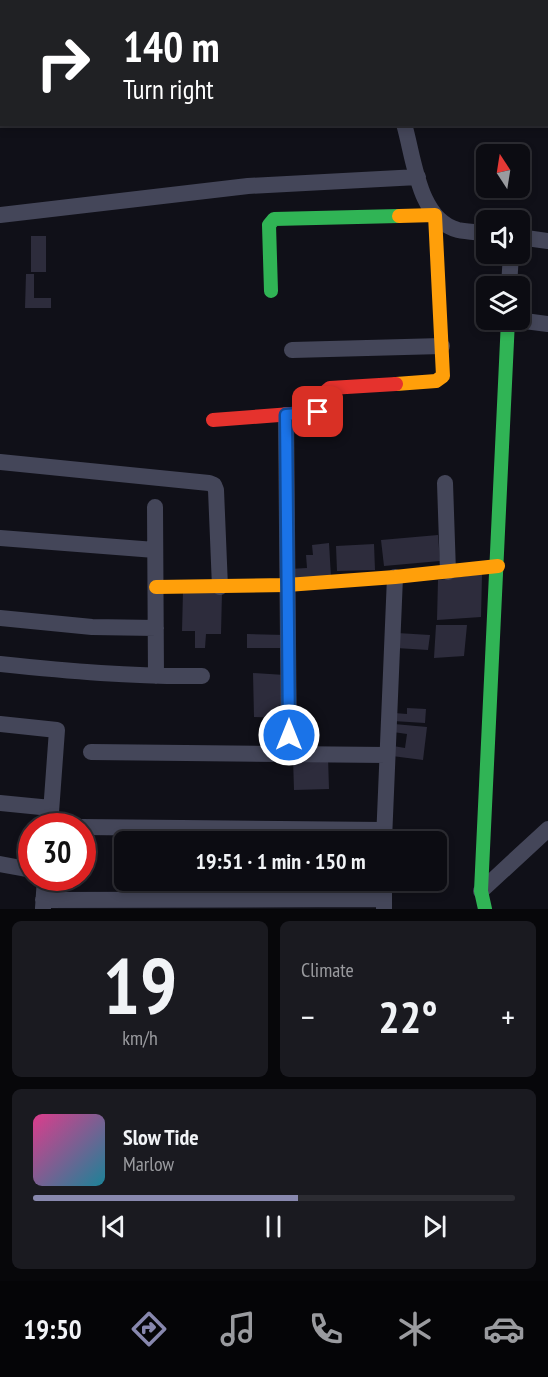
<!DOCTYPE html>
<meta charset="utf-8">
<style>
:root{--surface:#0c0c12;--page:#1a1a20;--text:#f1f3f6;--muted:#9a9b9f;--line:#2c2c32;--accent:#8888ae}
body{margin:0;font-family:"PT Sans Narrow",sans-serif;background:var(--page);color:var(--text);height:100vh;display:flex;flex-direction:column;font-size:22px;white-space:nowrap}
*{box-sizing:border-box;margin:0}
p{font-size:20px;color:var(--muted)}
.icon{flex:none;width:33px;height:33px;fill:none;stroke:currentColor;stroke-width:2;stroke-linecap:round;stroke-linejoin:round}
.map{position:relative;height:909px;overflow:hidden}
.details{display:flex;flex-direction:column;gap:12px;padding:12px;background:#07070a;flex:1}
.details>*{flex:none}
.hud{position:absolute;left:0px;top:0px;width:549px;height:126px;box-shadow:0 3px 9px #0003,0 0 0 2px var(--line);background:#202124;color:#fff;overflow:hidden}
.needle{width:39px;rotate:348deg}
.tools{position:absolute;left:476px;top:144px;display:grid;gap:12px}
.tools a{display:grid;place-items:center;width:54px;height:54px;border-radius:9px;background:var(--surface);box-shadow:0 3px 9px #0003,0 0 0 2px var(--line);font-size:30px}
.speed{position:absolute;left:18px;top:813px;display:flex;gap:12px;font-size:30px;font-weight:700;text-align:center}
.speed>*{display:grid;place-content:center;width:78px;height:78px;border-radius:50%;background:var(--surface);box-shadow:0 3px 9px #0003,0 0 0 2px var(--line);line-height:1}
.speed .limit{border:9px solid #d22;background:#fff;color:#111}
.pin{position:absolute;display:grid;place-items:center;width:51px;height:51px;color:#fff;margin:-26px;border-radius:12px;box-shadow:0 3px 9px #0006}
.me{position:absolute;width:66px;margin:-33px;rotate:0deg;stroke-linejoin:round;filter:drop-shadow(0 0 4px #0008)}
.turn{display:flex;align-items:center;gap:21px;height:126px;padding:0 24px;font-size:27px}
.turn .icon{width:78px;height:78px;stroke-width:2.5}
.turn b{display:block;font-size:42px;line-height:51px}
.big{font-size:45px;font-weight:600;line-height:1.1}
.details .card{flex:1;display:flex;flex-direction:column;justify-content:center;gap:9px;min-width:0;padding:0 21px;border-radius:9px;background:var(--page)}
.details .dial{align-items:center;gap:0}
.dial b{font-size:78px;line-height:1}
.song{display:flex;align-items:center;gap:18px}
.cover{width:72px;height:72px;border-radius:9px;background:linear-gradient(135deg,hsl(330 70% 55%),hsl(190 70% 35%))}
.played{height:6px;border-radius:3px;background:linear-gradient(90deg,var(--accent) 55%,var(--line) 55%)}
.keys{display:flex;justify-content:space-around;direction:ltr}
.heat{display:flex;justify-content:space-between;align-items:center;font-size:33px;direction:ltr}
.details .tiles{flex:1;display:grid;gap:12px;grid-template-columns:1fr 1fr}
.card:last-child{grid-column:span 2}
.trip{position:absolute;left:114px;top:831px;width:333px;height:60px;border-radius:9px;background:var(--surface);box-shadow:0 3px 9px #0003,0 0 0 2px var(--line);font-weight:600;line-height:60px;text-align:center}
.tab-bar{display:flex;height:96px;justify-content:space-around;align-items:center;background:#050507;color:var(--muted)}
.tab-bar .icon{width:42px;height:42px}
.tab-bar .current{color:var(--accent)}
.tab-bar b{font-size:27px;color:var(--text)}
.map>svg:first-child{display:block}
</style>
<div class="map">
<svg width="548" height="909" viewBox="0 0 548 909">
<rect width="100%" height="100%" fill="#101018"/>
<path fill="#2d2c3c" d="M 31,236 L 46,236 L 46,272 L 31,272 Z
M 26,274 L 34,274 L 34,298 L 51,298 L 51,308 L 25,308 Z
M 438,535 L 440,561 L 384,566 L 381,540 Z
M 329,543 L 331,577 L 290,580 L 289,569 L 307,568 L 306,555 L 313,555 L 312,545 Z
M 374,544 L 375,570 L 337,571 L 336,546 Z
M 482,574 L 481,617 L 437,620 L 438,580 Z
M 183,591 L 222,592 L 221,634 L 206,634 L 205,648 L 195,648 L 195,631 L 182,631 Z
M 436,625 L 467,625 L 464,656 L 434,658 Z
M 397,633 L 430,635 L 428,650 L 396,648 Z
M 247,634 L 285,635 L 280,648 L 247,648 Z
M 253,673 L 285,675 L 286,718 L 254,717 Z
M 407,708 L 426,709 L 425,723 L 393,721 L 394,713 L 407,714 Z
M 394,724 L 427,727 L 423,760 L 392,756 L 393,746 L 405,748 L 407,734 L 393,732 Z
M 328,757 L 329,789 L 294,790 L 293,758 Z"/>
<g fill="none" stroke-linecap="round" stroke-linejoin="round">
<path stroke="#444659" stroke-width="16" d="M 362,0 L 362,2
M 520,2 L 529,0
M 404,124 C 414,157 418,220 458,230 C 467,232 477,232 486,233
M 0,215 L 248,186 L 418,177
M 519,237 L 548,241
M 509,286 L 511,254
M 517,320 L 548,324
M 292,350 L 442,346
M 286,415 L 289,755
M 0,462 L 209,483 L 214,485 L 216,490 L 220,587
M 445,483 L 448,572
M 155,507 L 156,676
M 0,538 L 155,550
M 0,618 L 92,627 L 156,628
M 0,664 C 67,671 134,677 202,676
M 0,724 L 57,730 L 50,826
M 91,752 L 387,755
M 0,803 L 51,808
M 82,827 L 384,830
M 384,840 L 395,577
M 0,864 L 32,870
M 481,891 L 548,829
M 43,900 L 384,899
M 43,908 L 45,878
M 384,909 L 384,880"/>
<path stroke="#30b455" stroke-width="14" d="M 271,291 L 269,225 L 274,219 L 399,216
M 485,909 L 481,891 L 508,320"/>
<path stroke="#ff9f0a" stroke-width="14" d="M 396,384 L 436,381 L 443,376 L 435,215 L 399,216
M 156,587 L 287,585 L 395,577 L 498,566"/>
<path stroke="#e5322d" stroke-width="14" d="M 213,420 L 318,412 L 324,407 L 324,393 L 330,388 L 396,384"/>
</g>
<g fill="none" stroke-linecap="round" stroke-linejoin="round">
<defs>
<path id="route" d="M 289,735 L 286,415 L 318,412"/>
</defs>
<use href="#route" stroke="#114b97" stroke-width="15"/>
<use href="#route" stroke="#1a73e8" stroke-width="10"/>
</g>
</svg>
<div class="tools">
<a><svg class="needle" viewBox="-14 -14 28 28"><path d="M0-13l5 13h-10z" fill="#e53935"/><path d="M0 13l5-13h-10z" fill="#9a9b9f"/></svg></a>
<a><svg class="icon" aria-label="sound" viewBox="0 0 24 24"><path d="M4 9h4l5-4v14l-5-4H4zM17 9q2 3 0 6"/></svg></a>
<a><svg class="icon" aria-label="layers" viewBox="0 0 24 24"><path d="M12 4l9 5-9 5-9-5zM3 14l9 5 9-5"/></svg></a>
</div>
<div class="speed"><div class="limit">30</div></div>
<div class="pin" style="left:318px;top:412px;background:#d93025"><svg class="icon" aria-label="arrive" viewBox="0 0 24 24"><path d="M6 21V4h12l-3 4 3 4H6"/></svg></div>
<svg class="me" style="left:289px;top:735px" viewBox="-20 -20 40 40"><circle r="17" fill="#1a73e8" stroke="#fff" stroke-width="3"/><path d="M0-11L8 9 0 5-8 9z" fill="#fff"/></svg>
<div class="trip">19:51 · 1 min · 150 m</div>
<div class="hud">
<div class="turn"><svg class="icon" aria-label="right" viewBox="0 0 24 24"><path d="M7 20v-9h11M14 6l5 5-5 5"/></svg><div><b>140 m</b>Turn right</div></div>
</div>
</div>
<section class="details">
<div class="tiles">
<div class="card dial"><b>19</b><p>km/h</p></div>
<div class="card"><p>Climate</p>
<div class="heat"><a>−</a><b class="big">22°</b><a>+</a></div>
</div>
<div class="card">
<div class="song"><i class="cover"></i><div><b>Slow Tide</b><p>Marlow</p></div></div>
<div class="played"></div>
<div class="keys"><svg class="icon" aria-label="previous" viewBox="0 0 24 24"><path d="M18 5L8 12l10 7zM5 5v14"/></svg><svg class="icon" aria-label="pause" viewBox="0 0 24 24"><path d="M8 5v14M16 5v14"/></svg><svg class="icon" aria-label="next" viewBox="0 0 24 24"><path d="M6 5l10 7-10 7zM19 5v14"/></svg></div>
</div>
</div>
</section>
<nav class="tab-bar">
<b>19:50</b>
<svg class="icon current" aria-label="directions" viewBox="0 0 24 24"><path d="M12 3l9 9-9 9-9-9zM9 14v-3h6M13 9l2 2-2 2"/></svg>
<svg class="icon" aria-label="music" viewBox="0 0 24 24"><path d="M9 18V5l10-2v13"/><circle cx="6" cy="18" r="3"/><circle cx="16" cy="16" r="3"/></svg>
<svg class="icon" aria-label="phone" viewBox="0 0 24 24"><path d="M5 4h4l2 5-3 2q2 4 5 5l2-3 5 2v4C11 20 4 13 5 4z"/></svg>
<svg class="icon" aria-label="climate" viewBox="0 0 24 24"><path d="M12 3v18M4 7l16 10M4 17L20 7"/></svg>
<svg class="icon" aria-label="car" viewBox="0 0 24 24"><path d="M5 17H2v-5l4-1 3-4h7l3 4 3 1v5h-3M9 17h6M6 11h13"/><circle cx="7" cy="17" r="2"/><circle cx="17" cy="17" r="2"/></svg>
</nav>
